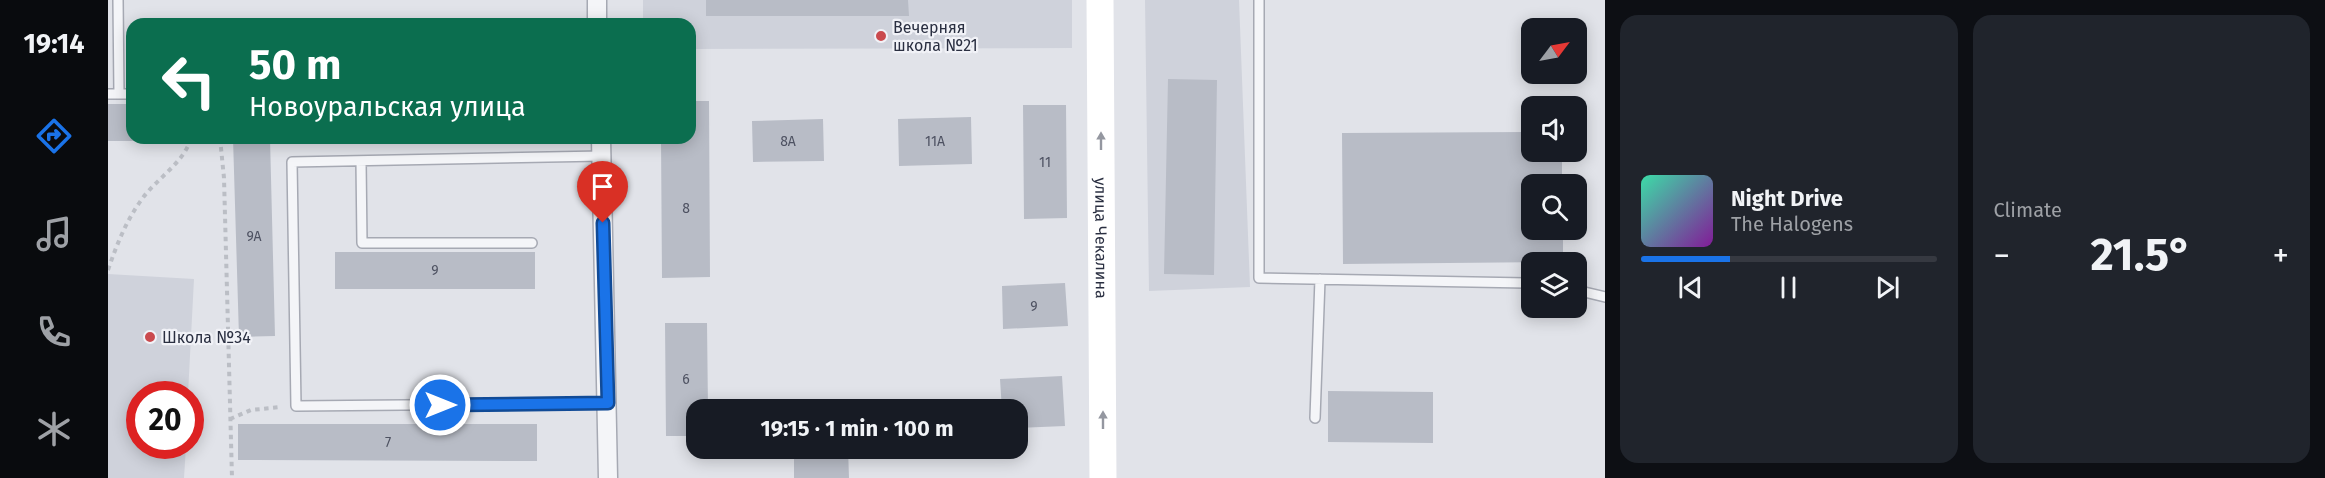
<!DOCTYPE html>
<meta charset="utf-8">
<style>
:root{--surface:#171b24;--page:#20242c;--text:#f1f3f6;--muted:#9ea1a6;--line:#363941;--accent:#1a73e8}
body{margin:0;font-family:"Fira Sans",sans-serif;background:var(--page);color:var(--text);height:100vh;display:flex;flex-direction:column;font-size:22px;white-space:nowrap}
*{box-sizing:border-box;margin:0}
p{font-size:20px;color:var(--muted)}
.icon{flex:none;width:33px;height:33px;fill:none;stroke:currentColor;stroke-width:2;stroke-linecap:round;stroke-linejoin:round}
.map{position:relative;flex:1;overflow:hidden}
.panel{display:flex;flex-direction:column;gap:15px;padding:15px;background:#0d0f14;width:720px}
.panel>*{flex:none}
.guide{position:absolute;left:18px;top:18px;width:570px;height:126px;border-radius:18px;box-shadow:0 3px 15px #0003;background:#0b6e4f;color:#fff;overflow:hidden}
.needle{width:39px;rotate:58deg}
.buttons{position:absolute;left:1413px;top:18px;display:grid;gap:12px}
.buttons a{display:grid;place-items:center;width:66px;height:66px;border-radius:12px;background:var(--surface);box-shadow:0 3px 15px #0003;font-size:30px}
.speed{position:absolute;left:18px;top:381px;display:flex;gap:12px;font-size:30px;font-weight:700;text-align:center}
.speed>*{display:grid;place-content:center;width:78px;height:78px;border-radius:50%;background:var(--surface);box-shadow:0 3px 15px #0003;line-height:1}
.speed .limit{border:9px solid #d22;background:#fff;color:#111}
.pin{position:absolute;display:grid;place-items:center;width:51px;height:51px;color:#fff;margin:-62px -26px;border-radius:50% 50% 50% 0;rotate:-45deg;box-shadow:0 0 6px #0007}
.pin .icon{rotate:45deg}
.me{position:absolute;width:66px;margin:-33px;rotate:90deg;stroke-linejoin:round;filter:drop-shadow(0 0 4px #0008)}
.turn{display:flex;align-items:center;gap:21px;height:126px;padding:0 24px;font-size:27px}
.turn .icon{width:78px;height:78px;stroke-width:2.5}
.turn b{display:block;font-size:42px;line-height:51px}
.big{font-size:45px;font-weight:700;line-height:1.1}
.panel .tile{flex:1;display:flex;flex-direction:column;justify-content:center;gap:9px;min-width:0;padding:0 21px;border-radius:18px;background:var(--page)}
.song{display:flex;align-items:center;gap:18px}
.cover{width:72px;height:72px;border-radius:9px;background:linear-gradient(135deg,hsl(160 70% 55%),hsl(290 70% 35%))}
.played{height:6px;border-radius:3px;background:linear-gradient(90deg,var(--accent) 30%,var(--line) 30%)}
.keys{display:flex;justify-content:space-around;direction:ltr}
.heat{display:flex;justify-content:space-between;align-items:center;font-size:33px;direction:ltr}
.panel .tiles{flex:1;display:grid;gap:15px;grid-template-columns:repeat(2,1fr)}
.trip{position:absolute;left:578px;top:399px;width:342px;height:60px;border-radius:18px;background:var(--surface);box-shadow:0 3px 15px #0003;font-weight:700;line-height:60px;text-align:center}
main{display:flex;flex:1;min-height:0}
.tabs{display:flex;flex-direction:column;width:108px;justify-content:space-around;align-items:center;background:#090b0e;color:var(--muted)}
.tabs .icon{width:42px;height:42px}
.tabs .active{color:var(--accent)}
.tabs b{font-size:27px;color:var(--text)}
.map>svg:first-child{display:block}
</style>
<main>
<nav class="tabs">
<b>19:14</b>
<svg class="icon active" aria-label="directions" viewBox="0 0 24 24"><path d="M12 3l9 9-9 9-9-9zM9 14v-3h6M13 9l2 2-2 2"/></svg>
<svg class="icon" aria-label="music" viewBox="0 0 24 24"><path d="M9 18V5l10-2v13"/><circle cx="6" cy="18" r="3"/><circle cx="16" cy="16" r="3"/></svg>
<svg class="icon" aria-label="phone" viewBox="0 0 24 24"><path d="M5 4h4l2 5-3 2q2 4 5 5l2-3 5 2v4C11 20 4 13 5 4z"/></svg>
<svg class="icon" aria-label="climate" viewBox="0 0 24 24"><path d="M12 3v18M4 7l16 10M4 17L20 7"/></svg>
</nav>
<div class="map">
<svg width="1497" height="478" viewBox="0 0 1497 478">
<rect width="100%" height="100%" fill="#e1e3e9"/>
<path fill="#cfd2db" d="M 535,0 L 964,0 L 964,48 L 582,49 L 582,24 L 535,24 Z
M 1037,0 L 1131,0 L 1142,287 L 1041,291 Z
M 0,274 L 86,279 L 80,394 L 32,394 L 32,446 L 78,446 L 76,478 L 0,478 Z"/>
<path fill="#b8bcc6" d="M 598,0 L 800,0 L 801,16 L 598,16 Z
M 1060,79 L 1109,80 L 1106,275 L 1056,274 Z
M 582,101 L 601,101 L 602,277 L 554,278 L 553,138 L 582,138 Z
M 0,104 L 24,104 L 24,138 L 73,138 L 73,141 L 0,141 Z
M 915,105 L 958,105 L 959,218 L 916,219 Z
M 863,117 L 864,164 L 791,166 L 790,119 Z
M 715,119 L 716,161 L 645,162 L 644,121 Z
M 1424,132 L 1424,152 L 1454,152 L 1454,184 L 1424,184 L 1424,230 L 1455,230 L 1455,262 L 1235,264 L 1234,133 Z
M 125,138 L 162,138 L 167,336 L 131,337 Z
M 227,252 L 427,252 L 427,289 L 227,289 Z
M 957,283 L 960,326 L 895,329 L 894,286 Z
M 557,323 L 599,323 L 600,410 L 588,410 L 588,436 L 558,436 Z
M 954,376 L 957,426 L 909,428 L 909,410 L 894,410 L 892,379 Z
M 1220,391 L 1325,392 L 1325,443 L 1220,442 Z
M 130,424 L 429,424 L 429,461 L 130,460 Z
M 686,448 L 740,448 L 741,478 L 686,478 Z"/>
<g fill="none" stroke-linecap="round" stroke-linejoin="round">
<defs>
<path id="lane" d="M 10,0 L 11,94
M 1151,0 L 1151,278 L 1424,283
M 0,94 L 24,94
M 494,156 L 184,162 L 188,406 L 499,403
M 253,161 L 254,243 L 424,243
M 1468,290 L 1497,297
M 1207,418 L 1212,279"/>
<path id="street" d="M 489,0 L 489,24
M 493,138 L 500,478"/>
</defs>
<use href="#lane" stroke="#a6a9b3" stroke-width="12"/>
<use href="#street" stroke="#a6a9b3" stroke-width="21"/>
<path stroke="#bbbec5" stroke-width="4" stroke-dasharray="4.5 4.5" stroke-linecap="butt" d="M 112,138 L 116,178 L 124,478
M 0,270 C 9,244 18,221 34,199 C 49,178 76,163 83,138
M 122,419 L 143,410 L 173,407"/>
<use href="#lane" stroke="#f4f5f8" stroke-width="9"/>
<use href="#street" stroke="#f4f5f8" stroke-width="18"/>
<path stroke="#fff" stroke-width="27" id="s1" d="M 992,0 L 995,478"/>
</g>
<defs><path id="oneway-solid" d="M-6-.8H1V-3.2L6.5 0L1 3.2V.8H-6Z" transform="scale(1.5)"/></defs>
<g fill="#9497a0">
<use href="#oneway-solid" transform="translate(993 141) rotate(-90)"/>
<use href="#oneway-solid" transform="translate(995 420) rotate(-90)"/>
</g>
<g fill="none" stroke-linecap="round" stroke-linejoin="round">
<defs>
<path id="route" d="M 332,405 L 500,403 L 495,223"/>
</defs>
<use href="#route" stroke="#114b97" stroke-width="15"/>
<use href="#route" stroke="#1a73e8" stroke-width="10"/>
</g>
<g fill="#ca4a4e" stroke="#f1f2f7" stroke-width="2">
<circle cx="773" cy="36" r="6"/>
<circle cx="42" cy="337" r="6"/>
</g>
<g text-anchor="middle" stroke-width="4.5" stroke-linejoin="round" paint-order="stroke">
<g font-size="14" fill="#4e5262">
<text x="680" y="146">8А</text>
<text x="827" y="146">11А</text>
<text x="937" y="167">11</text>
<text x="578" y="213">8</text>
<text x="146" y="241">9А</text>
<text x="327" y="275">9</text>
<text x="926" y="311">9</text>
<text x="578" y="384">6</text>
<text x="280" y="447">7</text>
</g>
<g font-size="16" fill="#2a2f41" stroke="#f1f2f7" text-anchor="start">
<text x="785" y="33">Вечерняя<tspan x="785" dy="18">школа №21</tspan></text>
<text x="54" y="343">Школа №34</text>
</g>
<g font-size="16" fill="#2a2f41" stroke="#f1f2f7">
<text dy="6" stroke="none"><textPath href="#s1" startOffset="238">улица Чекалина</textPath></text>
</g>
</g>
</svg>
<div class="buttons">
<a><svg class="needle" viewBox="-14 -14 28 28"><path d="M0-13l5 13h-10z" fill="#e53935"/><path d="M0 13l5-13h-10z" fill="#9ea1a6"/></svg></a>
<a><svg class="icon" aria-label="sound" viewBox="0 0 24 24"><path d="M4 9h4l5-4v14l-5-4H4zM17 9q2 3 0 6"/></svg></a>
<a><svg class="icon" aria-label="search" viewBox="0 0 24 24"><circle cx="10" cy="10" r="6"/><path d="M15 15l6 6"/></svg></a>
<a><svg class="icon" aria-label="layers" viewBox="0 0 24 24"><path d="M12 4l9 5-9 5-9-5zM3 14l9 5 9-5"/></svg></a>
</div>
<div class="speed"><div class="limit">20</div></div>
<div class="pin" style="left:495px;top:223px;background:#d93025"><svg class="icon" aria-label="arrive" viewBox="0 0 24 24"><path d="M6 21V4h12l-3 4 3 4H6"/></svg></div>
<svg class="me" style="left:332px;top:405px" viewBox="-20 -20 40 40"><circle r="17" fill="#1a73e8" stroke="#fff" stroke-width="3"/><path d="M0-11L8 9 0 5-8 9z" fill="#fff"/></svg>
<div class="trip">19:15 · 1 min · 100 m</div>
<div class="guide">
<div class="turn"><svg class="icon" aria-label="left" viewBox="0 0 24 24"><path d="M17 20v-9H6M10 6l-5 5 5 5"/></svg><div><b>50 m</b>Новоуральская улица</div></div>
</div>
</div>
<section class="panel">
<div class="tiles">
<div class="tile">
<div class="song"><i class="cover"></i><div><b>Night Drive</b><p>The Halogens</p></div></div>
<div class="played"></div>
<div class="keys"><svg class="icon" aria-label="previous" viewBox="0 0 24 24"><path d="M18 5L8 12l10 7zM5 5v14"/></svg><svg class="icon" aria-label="pause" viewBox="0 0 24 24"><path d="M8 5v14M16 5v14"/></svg><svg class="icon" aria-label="next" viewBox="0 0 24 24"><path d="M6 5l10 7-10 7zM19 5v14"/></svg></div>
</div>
<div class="tile"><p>Climate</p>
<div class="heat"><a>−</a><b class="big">21.5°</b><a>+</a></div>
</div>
</div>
</section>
</main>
